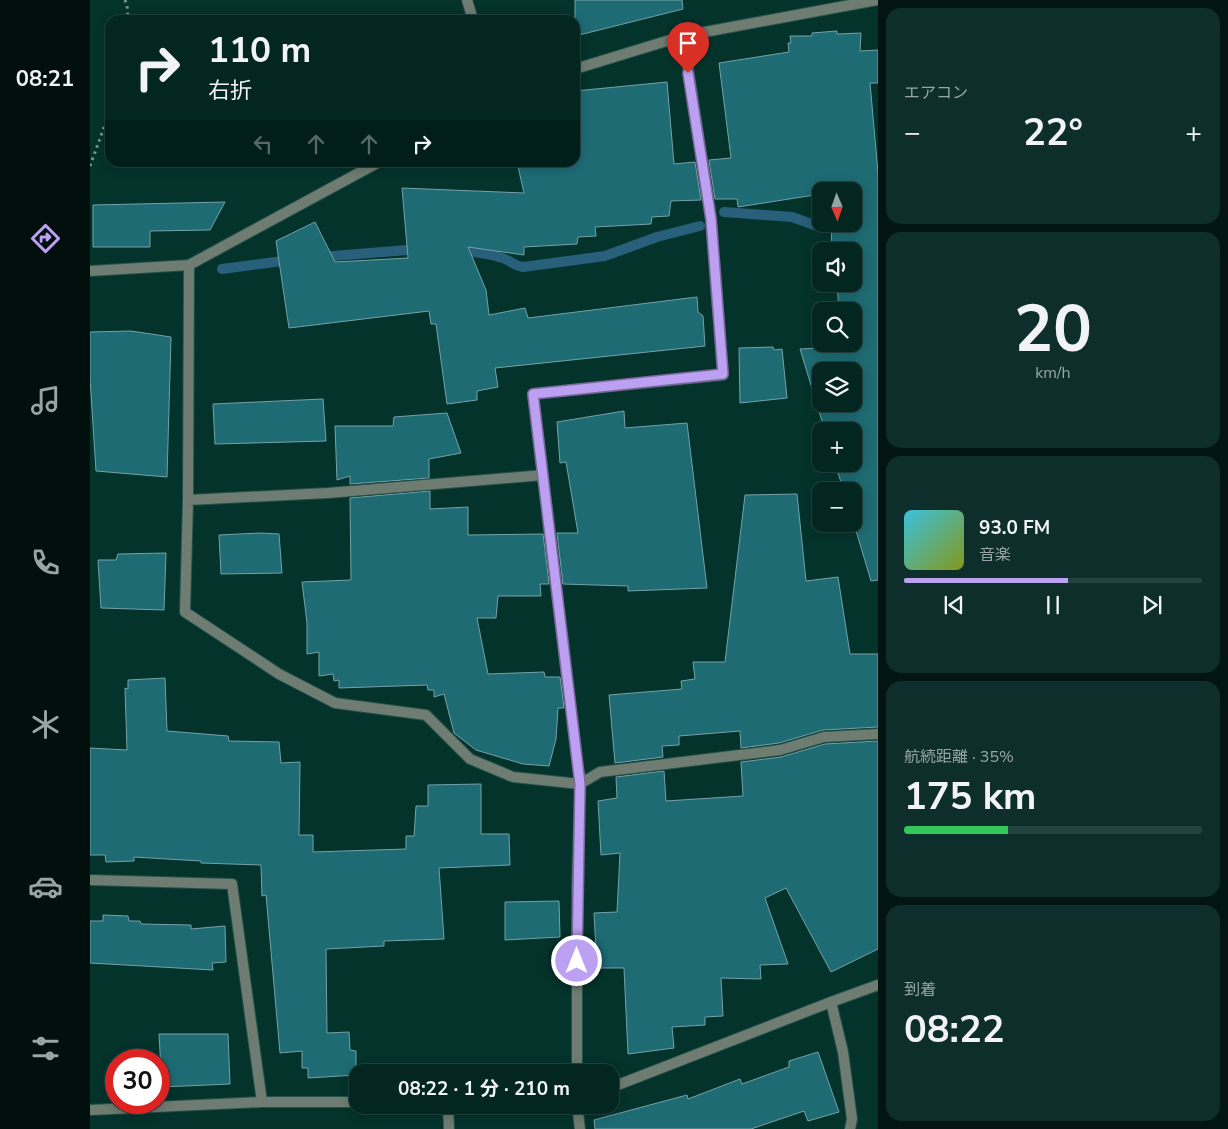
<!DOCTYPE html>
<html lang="ja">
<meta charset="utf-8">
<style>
:root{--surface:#032621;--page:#0d2e2a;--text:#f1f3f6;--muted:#97a5a5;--line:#24433f;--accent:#bca0f2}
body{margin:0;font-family:"Nunito Sans","Noto Sans JP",sans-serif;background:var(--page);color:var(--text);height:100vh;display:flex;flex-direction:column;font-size:19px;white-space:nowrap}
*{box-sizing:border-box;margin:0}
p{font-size:16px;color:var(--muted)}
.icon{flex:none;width:28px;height:28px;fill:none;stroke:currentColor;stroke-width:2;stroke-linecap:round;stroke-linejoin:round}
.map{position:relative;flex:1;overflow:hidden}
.sheet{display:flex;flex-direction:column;gap:8px;padding:8px;background:#021512;width:350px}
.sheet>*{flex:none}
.guide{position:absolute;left:15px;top:15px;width:475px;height:152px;border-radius:15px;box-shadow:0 2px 12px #0003,0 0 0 1px var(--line);background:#032621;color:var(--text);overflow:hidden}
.needle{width:32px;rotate:178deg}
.fabs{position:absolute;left:722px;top:182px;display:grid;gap:10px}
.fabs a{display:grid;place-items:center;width:50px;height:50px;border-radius:10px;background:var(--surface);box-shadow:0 2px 12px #0003,0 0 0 1px var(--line);font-size:25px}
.speed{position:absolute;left:15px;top:1049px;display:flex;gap:10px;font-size:25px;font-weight:700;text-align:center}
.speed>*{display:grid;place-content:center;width:65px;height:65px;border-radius:50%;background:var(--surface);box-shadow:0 2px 12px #0003,0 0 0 1px var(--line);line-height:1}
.speed .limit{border:8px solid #d22;background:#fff;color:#111}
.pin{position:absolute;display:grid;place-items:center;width:42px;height:42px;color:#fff;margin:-51px -21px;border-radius:50% 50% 50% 0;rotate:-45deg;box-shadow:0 0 5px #0007}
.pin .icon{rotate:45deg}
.me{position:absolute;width:55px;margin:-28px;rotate:0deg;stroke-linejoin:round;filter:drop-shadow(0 0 4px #0008)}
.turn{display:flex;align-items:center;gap:18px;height:105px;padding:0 20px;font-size:22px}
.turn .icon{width:65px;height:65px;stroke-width:2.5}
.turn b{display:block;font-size:35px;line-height:42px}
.lanes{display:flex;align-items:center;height:48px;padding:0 20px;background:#0003;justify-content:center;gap:25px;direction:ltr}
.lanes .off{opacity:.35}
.big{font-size:38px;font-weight:700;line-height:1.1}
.sheet .card{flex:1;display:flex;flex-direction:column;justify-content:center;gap:8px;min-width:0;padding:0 18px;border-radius:15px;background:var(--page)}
.sheet .dial{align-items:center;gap:0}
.dial b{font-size:65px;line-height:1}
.song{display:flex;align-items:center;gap:15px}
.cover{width:60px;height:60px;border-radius:8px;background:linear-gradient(135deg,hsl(190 70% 55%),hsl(70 70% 35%))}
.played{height:5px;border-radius:2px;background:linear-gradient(90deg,var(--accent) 55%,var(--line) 55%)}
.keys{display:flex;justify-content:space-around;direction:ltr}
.heat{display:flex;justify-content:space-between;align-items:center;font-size:28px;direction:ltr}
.charge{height:8px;border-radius:4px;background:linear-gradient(90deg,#34c759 35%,var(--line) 0)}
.trip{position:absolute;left:259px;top:1064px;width:270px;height:50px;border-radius:15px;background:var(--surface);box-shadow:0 2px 12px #0003,0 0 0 1px var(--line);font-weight:700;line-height:50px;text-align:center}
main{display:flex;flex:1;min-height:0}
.dock{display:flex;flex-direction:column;width:90px;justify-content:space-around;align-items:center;background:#010f0d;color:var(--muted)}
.dock .icon{width:35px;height:35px}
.dock .on{color:var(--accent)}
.dock b{font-size:22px;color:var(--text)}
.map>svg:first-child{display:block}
</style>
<main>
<nav class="dock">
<b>08:21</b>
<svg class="icon on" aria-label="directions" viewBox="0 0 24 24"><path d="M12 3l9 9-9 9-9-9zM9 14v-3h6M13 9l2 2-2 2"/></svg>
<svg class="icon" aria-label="music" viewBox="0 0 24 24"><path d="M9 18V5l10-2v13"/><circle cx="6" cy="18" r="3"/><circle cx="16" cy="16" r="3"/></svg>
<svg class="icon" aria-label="phone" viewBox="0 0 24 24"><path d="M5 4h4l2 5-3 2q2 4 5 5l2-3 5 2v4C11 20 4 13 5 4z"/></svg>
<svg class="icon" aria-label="climate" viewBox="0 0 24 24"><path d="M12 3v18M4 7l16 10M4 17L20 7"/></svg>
<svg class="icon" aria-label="car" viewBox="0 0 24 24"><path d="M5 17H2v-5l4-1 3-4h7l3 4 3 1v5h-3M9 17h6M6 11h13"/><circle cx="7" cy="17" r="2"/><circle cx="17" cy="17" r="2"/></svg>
<svg class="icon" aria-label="filters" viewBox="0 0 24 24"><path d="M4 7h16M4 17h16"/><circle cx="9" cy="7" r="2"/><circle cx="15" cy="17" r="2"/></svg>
</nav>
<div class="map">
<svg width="788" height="1129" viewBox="0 0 788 1129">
<rect width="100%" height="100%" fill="#04332c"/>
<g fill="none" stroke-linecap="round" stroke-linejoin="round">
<path stroke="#285f7a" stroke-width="10" d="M 634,212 L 702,217 L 727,226 L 759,224
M 367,250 C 382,252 401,253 415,259 C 422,262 425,266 433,267 L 515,256 L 567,237 L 610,226
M 230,257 L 330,249
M 132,269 L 200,260"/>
</g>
<path fill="#1e6b74" stroke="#74a2a8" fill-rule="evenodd" d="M 485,0 L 592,0 L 593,9 L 485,36 Z
M 747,31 L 747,34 L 771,33 L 770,51 L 788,50 L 788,83 L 780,83 L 788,173 L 788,580 L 781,581 L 764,524 L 764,491 L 754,491 L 745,464 L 764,464 L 764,431 L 735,431 L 710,349 L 749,347 L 749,344 L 764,344 L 764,311 L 749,311 L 747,284 L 764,284 L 764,251 L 742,251 L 741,224 L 764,224 L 764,191 L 731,191 L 731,194 L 648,207 L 647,199 L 625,199 L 619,160 L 641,158 L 629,63 L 699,52 L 698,43 L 701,43 L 700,36 L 722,36 L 722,33 ZM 731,371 L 764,371 L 764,404 L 731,404 Z
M 577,82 L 584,164 L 605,162 L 611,200 L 581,201 L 579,216 L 562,217 L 561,224 L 505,227 L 506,236 L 488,237 L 487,244 L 434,247 L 434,255 L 378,247 L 396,290 L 399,315 L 435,308 L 438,318 L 607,297 L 608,312 L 613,316 L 615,346 L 405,368 L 408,387 L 387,391 L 387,400 L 357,404 L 346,324 L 341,324 L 339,311 L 199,328 L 186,241 L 225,222 L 245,262 L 318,258 L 312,188 L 434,193 L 427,162 L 485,162 L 485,91 Z
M 135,202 L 120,230 L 60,231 L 60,247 L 3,247 L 3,205 Z
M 41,331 L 81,337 L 77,477 L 6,471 L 0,378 L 0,332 Z
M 683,347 L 684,350 L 692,349 L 697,398 L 650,403 L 649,348 Z
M 233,399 L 236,441 L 125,444 L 123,404 Z
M 534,411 L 535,428 L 597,423 L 617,588 L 538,591 L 538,586 L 473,584 L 467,533 L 488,533 L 476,462 L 470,463 L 467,422 Z
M 357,413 L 371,453 L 339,459 L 339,478 L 260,484 L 260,476 L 247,480 L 245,426 L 303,426 L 304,417 Z
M 340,491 L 340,509 L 378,507 L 378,535 L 453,534 L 459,584 L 450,584 L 451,596 L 408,596 L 406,618 L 387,618 L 398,674 L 454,672 L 455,677 L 470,677 L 474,708 L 468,708 L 466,739 L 459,766 L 433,764 L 386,750 L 364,733 L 354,694 L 344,697 L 344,690 L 338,690 L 337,685 L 249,688 L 249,680 L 244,681 L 243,674 L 229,676 L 229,652 L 217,654 L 217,623 L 212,582 L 261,580 L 260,498 Z
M 707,494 L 716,581 L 748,577 L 760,654 L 788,654 L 788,727 L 733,730 L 689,743 L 651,748 L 650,731 L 589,736 L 589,745 L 572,746 L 573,757 L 525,763 L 519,695 L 592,689 L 591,681 L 605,679 L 603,662 L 635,662 L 655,495 Z
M 170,533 L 189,534 L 192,573 L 131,574 L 129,535 Z
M 76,553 L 74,610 L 11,608 L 8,560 L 26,560 L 28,554 Z
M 75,678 L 77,731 L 138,736 L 139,741 L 189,742 L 191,763 L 210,762 L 209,835 L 223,835 L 223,852 L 316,849 L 316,836 L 324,836 L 326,806 L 338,806 L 338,785 L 391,784 L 391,834 L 419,834 L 420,865 L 349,868 L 354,939 L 294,941 L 294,946 L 236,949 L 237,1033 L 259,1032 L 260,1050 L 266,1051 L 266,1075 L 218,1078 L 218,1068 L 212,1068 L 212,1051 L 190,1053 L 176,895 L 172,896 L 171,865 L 111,863 L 111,861 L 44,857 L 44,861 L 16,862 L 15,855 L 0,855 L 0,748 L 37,750 L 35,688 L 38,689 L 38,680 Z
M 788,741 L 788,949 L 741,972 L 696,888 L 675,898 L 698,964 L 670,965 L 671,979 L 631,978 L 633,1016 L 615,1017 L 615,1025 L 582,1027 L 584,1048 L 538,1054 L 534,968 L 507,968 L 504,913 L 527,912 L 530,853 L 511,855 L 508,801 L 527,798 L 526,777 L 574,771 L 576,801 L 653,796 L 651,762 L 691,757 L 735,744 Z
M 469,901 L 470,937 L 415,940 L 415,902 Z
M 13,915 L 38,916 L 39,921 L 50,921 L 51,924 L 101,925 L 101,929 L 135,926 L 136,962 L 122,963 L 123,970 L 0,963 L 0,921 L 13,921 Z
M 69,1034 L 138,1034 L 140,1084 L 72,1087 Z
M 728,1052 L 749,1112 L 718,1121 L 714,1111 L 661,1129 L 505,1129 L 504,1120 L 597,1095 L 598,1099 L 650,1079 L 652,1084 L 699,1067 L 699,1061 Z"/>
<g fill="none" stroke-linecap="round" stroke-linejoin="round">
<defs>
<path id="lane" d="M 358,1105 L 359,1129"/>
<path id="street" d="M 377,0 L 383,20
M 485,69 L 593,36 L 787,0
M 99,265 L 98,500 L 238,493 L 453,475
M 0,271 L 99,265 L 289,162
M 98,500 L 95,612 L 189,674 L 245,703 L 336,715 L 380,759 L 423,777 L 490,784 L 510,772 L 690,750 L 734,737 L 788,734
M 0,880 L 142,884 L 172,1102
M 741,1002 L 753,1052 L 762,1119 L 760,1129
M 487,1072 L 487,887 L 490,784 L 443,394 L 633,375 L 621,219 L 593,36
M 520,1088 L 741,1002 L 788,985
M 487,1105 L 490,1129
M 0,1110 L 172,1102 L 268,1102"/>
</defs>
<use href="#lane" stroke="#26514a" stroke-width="12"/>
<use href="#street" stroke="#26514a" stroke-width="12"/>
<path stroke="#759791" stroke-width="3" stroke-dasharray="2.5 4" stroke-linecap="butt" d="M 35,0 L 37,5 L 38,20
M 0,166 L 20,111"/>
<use href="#lane" stroke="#6e7c71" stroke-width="10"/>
<use href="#street" stroke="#6e7c71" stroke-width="10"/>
</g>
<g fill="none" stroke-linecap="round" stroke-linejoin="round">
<defs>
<path id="route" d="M 487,961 L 490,784 L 443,394 L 633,374 L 621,219 L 598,73"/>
</defs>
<use href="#route" stroke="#7a689d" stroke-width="12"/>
<use href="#route" stroke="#bca0f2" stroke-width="9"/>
</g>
</svg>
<div class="fabs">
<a><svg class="needle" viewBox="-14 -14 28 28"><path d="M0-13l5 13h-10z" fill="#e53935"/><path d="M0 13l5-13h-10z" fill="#97a5a5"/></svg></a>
<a><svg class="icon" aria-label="sound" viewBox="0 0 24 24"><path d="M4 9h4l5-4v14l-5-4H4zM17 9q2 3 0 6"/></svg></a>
<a><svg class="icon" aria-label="search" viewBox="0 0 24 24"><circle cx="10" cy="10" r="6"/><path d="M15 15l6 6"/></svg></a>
<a><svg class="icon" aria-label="layers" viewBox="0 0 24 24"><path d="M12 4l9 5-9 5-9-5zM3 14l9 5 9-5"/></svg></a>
<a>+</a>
<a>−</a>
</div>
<div class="speed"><div class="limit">30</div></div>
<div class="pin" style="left:598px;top:73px;background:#d93025"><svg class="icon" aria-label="arrive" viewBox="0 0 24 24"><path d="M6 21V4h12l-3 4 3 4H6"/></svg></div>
<svg class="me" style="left:487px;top:961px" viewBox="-20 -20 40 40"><circle r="17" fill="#bca0f2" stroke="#fff" stroke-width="3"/><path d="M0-11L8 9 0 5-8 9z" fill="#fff"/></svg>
<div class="trip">08:22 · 1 分 · 210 m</div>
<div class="guide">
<div class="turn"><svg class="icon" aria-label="right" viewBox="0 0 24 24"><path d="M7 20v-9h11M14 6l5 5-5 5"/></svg><div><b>110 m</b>右折</div></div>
<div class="lanes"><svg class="icon off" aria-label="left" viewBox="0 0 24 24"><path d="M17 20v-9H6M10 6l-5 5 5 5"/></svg><svg class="icon off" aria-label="ahead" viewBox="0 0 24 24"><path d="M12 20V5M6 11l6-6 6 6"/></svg><svg class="icon off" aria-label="ahead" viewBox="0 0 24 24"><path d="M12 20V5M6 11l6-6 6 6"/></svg><svg class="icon" aria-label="right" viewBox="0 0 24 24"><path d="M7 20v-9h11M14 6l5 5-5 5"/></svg></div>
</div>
</div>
<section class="sheet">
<div class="card"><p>エアコン</p>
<div class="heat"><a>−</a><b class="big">22°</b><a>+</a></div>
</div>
<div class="card dial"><b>20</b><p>km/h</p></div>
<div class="card">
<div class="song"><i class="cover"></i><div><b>93.0 FM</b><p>音楽</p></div></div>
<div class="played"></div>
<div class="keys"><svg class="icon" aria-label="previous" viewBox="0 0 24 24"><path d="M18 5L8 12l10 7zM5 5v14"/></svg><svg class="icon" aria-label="pause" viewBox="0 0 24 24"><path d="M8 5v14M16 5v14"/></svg><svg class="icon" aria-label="next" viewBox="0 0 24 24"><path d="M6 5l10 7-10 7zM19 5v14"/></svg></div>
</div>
<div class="card"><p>航続距離 · 35%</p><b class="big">175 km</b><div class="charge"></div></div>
<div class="card"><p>到着</p><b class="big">08:22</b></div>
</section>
</main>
